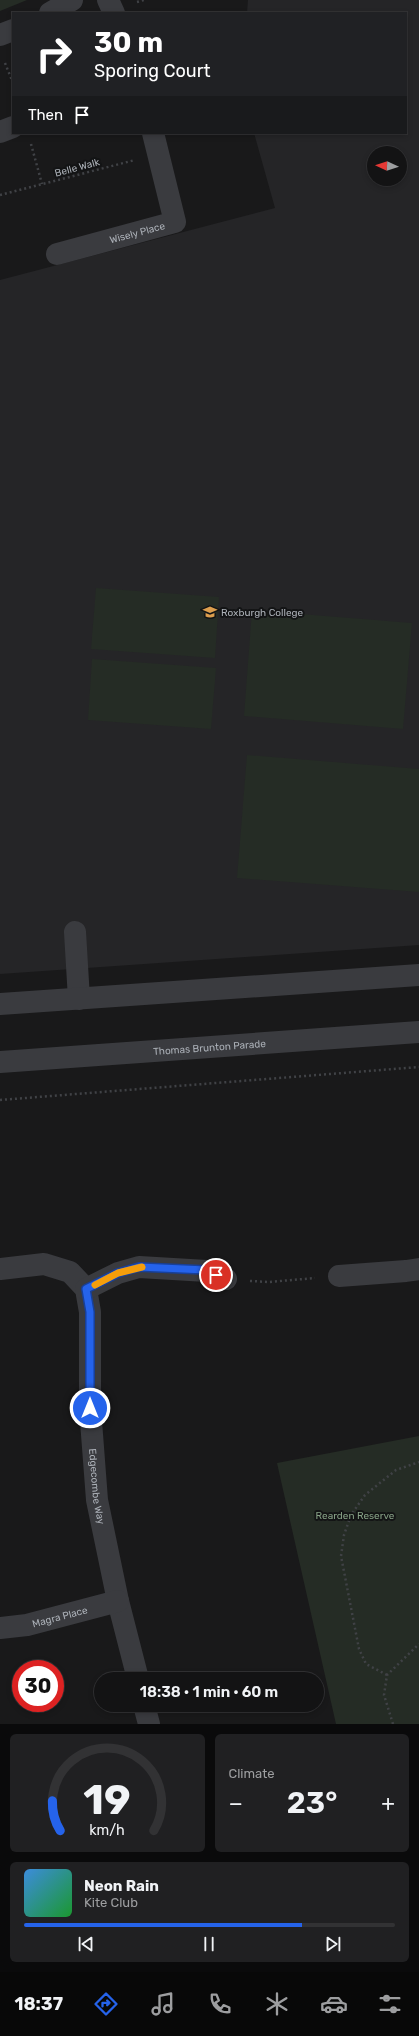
<!DOCTYPE html>
<meta charset="utf-8">
<style>
:root{--surface:#131314;--page:#202022;--text:#f1f3f6;--muted:#9d9ea0;--line:#323234;--accent:#2563eb}
body{margin:0;font-family:Rubik,sans-serif;background:var(--page);color:var(--text);height:100vh;display:flex;flex-direction:column;font-size:15px;white-space:nowrap}
*{box-sizing:border-box;margin:0}
p{font-size:13px;color:var(--muted)}
.icon{flex:none;width:22px;height:22px;fill:none;stroke:currentColor;stroke-width:2;stroke-linecap:round;stroke-linejoin:round}
.map{position:relative;height:1724px;overflow:hidden}
.panel{display:flex;flex-direction:column;gap:10px;padding:10px;background:#0a0a0b;flex:1}
.panel>*{flex:none}
.banner{position:absolute;left:12px;top:12px;width:395px;height:122px;border-radius:0px;box-shadow:0 2px 6px #0003,0 0 0 1px var(--line);background:#202124;color:#fff;overflow:hidden}
.needle{width:26px;rotate:273deg}
.buttons{position:absolute;left:367px;top:146px;display:grid;gap:8px}
.buttons a{display:grid;place-items:center;width:40px;height:40px;border-radius:50%;background:var(--surface);box-shadow:0 2px 6px #0003,0 0 0 1px var(--line);font-size:20px}
.speed{position:absolute;left:12px;top:1660px;display:flex;gap:8px;font-size:20px;font-weight:700;text-align:center}
.speed>*{display:grid;place-content:center;width:52px;height:52px;border-radius:50%;background:var(--surface);box-shadow:0 2px 6px #0003,0 0 0 1px var(--line);line-height:1}
.speed .limit{border:6px solid #d22;background:#fff;color:#111}
.pin{position:absolute;display:grid;place-items:center;width:34px;height:34px;color:#fff;margin:-17px;border:2px solid #fff;border-radius:50%;box-shadow:0 1px 4px #0007}
.me{position:absolute;width:44px;margin:-22px;rotate:0deg;stroke-linejoin:round;filter:drop-shadow(0 0 3px #0008)}
.turn{display:flex;align-items:center;gap:14px;height:84px;padding:0 16px;font-size:18px}
.turn .icon{width:52px;height:52px;stroke-width:2.5}
.turn b{display:block;font-size:28px;line-height:34px}
.then{display:flex;align-items:center;height:38px;padding:0 16px;background:#0003;gap:8px;font-size:15px}
.big{font-size:30px;font-weight:600;line-height:1.1}
.panel .card{flex:1;display:flex;flex-direction:column;justify-content:center;gap:6px;min-width:0;padding:0 14px;border-radius:6px;background:var(--page)}
.panel .dial{align-items:center;gap:0}
.dial svg{height:104px;overflow:visible;fill:none;stroke:var(--line);stroke-width:7;stroke-linecap:round;text-anchor:middle}
.dial text{fill:var(--text);stroke:none}
.song{display:flex;align-items:center;gap:12px}
.cover{width:48px;height:48px;border-radius:6px;background:linear-gradient(135deg,hsl(210 70% 55%),hsl(130 70% 35%))}
.played{height:4px;border-radius:2px;background:linear-gradient(90deg,var(--accent) 75%,var(--line) 75%)}
.keys{display:flex;justify-content:space-around;direction:ltr}
.heat{display:flex;justify-content:space-between;align-items:center;font-size:22px;direction:ltr}
.panel .tiles{flex:1;display:grid;gap:10px;grid-template-columns:1fr 1fr}
.card:last-child{grid-column:span 2}
.trip{position:absolute;left:94px;top:1672px;width:230px;height:40px;border-radius:20px;background:var(--surface);box-shadow:0 2px 6px #0003,0 0 0 1px var(--line);font-weight:600;line-height:40px;text-align:center}
.menu{display:flex;height:64px;justify-content:space-around;align-items:center;background:#080808;color:var(--muted)}
.menu .icon{width:28px;height:28px}
.menu .on{color:var(--accent)}
.menu b{font-size:18px;color:var(--text)}
.map>svg:first-child{display:block}
</style>
<div class="map">
<svg width="419" height="1724" viewBox="0 0 419 1724">
<rect width="100%" height="100%" fill="#19191a"/>
<path fill="#252527" fill-rule="evenodd" d="M 248,0 L 419,0 L 419,945 L 0,974 L 0,280 L 275,208 L 254,133 L 406,133 L 406,13 L 247,13 ZM 374,153 L 400,153 L 400,179 L 374,179 Z"/>
<path fill="#252c25" d="M 0,0 L 27,0 L 0,11 Z
M 96,588 L 219,597 L 215,658 L 91,649 Z
M 252,610 L 412,623 L 403,729 L 244,716 Z
M 92,659 L 216,668 L 211,729 L 88,720 Z
M 247,755 L 419,769 L 419,892 L 237,878 Z
M 419,1436 L 419,1724 L 336,1724 L 277,1463 Z"/>
<g fill="none" stroke-linecap="round" stroke-linejoin="round">
<path stroke="#404246" stroke-width="2.5" stroke-dasharray="2 3" stroke-linecap="butt" d="M 137,2 L 144,0
M 5,63 L 13,83
M 31,144 L 42,184
M 0,195 L 135,160
M 0,1100 L 419,1067
M 250,1281 L 269,1282 L 315,1278
M 387,1675 L 366,1664 L 359,1649 L 341,1556 L 344,1535 L 351,1515 L 365,1495 L 396,1470 L 419,1462
M 393,1724 L 384,1695 L 387,1675 L 419,1644"/>
<g stroke="#3a3b3f" stroke-width="22">
<path d="M 108,0 L 114,13"/>
<path d="M 50,13 L 72,0"/>
<path d="M 0,35 L 13,30"/>
<path d="M 0,132 L 13,127"/>
<path id="s1" d="M 57,254 L 175,222 L 153,133"/>
<path d="M 75,932 L 79,999"/>
<path d="M 0,1004 L 419,975"/>
<path id="s2" d="M 0,1062 L 419,1032"/>
<path id="s3" d="M 0,1269 L 44,1264 L 70,1272 L 86,1289 L 90,1312 L 90,1408 L 97,1500 L 118,1601 L 138,1679"/>
<path d="M 339,1276 L 406,1271 L 419,1269"/>
<path d="M 86,1289 L 118,1273 L 139,1267 L 207,1271 L 226,1279"/>
<path id="s4" d="M 0,1628 L 27,1625 L 118,1601"/>
<path d="M 144,1705 L 149,1724"/>
</g>
</g>
<g fill="none" stroke-linecap="round" stroke-linejoin="round">
<defs>
<path id="route" d="M 90,1408 L 90,1312 L 86,1289 L 118,1273 L 139,1267 L 206,1270 L 216,1275"/>
</defs>
<use href="#route" stroke="#184099" stroke-width="10"/>
<use href="#route" stroke="#2563eb" stroke-width="7"/>
<path stroke="#f59e0b" stroke-width="7" d="M 95,1285 L 118,1273 L 142,1267"/>
</g>
<defs>
<symbol id="school-bare" viewBox="-9 -9 18 18"><path d="M0-5L7-2L0 1L-7-2ZM-4 1L0 2.5L4 1V4Q0 6-4 4Z" fill="#dc9e4e" stroke="#131415" stroke-width="2.5" paint-order="stroke"/></symbol>
</defs>
<g fill-rule="evenodd">
<use href="#school-bare" x="200" y="602" width="20" height="20"/>
</g>
<g text-anchor="middle" stroke-width="4" stroke-linejoin="round" paint-order="stroke">
<g font-size="10" fill="#acb1b8" stroke="#131415">
<text transform="translate(77 167) rotate(-15)" y="4">Belle Walk</text>
<text dy="4" stroke="none"><textPath href="#s1" startOffset="83">Wisely Place</textPath></text>
<text dy="4" stroke="none"><textPath href="#s2" startOffset="210">Thomas Brunton Parade</textPath></text>
<text dy="4" stroke="none"><textPath href="#s3" startOffset="293">Edgecombe Way</textPath></text>
<text dy="4" stroke="none"><textPath href="#s4" startOffset="61">Magra Place</textPath></text>
</g>
<g font-size="10" fill="#acb1b8" stroke="#131415" text-anchor="start">
<text x="221" y="616">Roxburgh College</text>
</g>
<g font-size="10" fill="#87a186" stroke="#131415">
<text x="355" y="1519">Rearden Reserve</text>
</g>
</g>
</svg>
<div class="buttons">
<a><svg class="needle" viewBox="-14 -14 28 28"><path d="M0-13l5 13h-10z" fill="#e53935"/><path d="M0 13l5-13h-10z" fill="#9d9ea0"/></svg></a>
</div>
<div class="speed"><div class="limit">30</div></div>
<div class="pin" style="left:216px;top:1275px;background:#d93025"><svg class="icon" aria-label="arrive" viewBox="0 0 24 24"><path d="M6 21V4h12l-3 4 3 4H6"/></svg></div>
<svg class="me" style="left:90px;top:1408px" viewBox="-20 -20 40 40"><circle r="17" fill="#2563eb" stroke="#fff" stroke-width="3"/><path d="M0-11L8 9 0 5-8 9z" fill="#fff"/></svg>
<div class="trip">18:38 · 1 min · 60 m</div>
<div class="banner">
<div class="turn"><svg class="icon" aria-label="right" viewBox="0 0 24 24"><path d="M7 20v-9h11M14 6l5 5-5 5"/></svg><div><b>30 m</b>Sporing Court</div></div>
<div class="then">Then<svg class="icon" aria-label="arrive" viewBox="0 0 24 24"><path d="M6 21V4h12l-3 4 3 4H6"/></svg></div>
</div>
</div>
<section class="panel">
<div class="tiles">
<div class="card dial"><svg viewBox="0 0 100 80">
<path d="M14 69A42 42 0 1 1 86 69"/>
<path d="M14 69A42 42 0 0 1 8 46" stroke="#2563eb"/>
<text x="50" y="56" font-size="32" font-weight="700">19</text>
<text x="50" y="72" font-size="11">km/h</text>
</svg></div>
<div class="card"><p>Climate</p>
<div class="heat"><a>−</a><b class="big">23°</b><a>+</a></div>
</div>
<div class="card">
<div class="song"><i class="cover"></i><div><b>Neon Rain</b><p>Kite Club</p></div></div>
<div class="played"></div>
<div class="keys"><svg class="icon" aria-label="previous" viewBox="0 0 24 24"><path d="M18 5L8 12l10 7zM5 5v14"/></svg><svg class="icon" aria-label="pause" viewBox="0 0 24 24"><path d="M8 5v14M16 5v14"/></svg><svg class="icon" aria-label="next" viewBox="0 0 24 24"><path d="M6 5l10 7-10 7zM19 5v14"/></svg></div>
</div>
</div>
</section>
<nav class="menu">
<b>18:37</b>
<svg class="icon on" aria-label="directions" viewBox="0 0 24 24"><path d="M12 3l9 9-9 9-9-9zM9 14v-3h6M13 9l2 2-2 2"/></svg>
<svg class="icon" aria-label="music" viewBox="0 0 24 24"><path d="M9 18V5l10-2v13"/><circle cx="6" cy="18" r="3"/><circle cx="16" cy="16" r="3"/></svg>
<svg class="icon" aria-label="phone" viewBox="0 0 24 24"><path d="M5 4h4l2 5-3 2q2 4 5 5l2-3 5 2v4C11 20 4 13 5 4z"/></svg>
<svg class="icon" aria-label="climate" viewBox="0 0 24 24"><path d="M12 3v18M4 7l16 10M4 17L20 7"/></svg>
<svg class="icon" aria-label="car" viewBox="0 0 24 24"><path d="M5 17H2v-5l4-1 3-4h7l3 4 3 1v5h-3M9 17h6M6 11h13"/><circle cx="7" cy="17" r="2"/><circle cx="17" cy="17" r="2"/></svg>
<svg class="icon" aria-label="filters" viewBox="0 0 24 24"><path d="M4 7h16M4 17h16"/><circle cx="9" cy="7" r="2"/><circle cx="15" cy="17" r="2"/></svg>
</nav>
